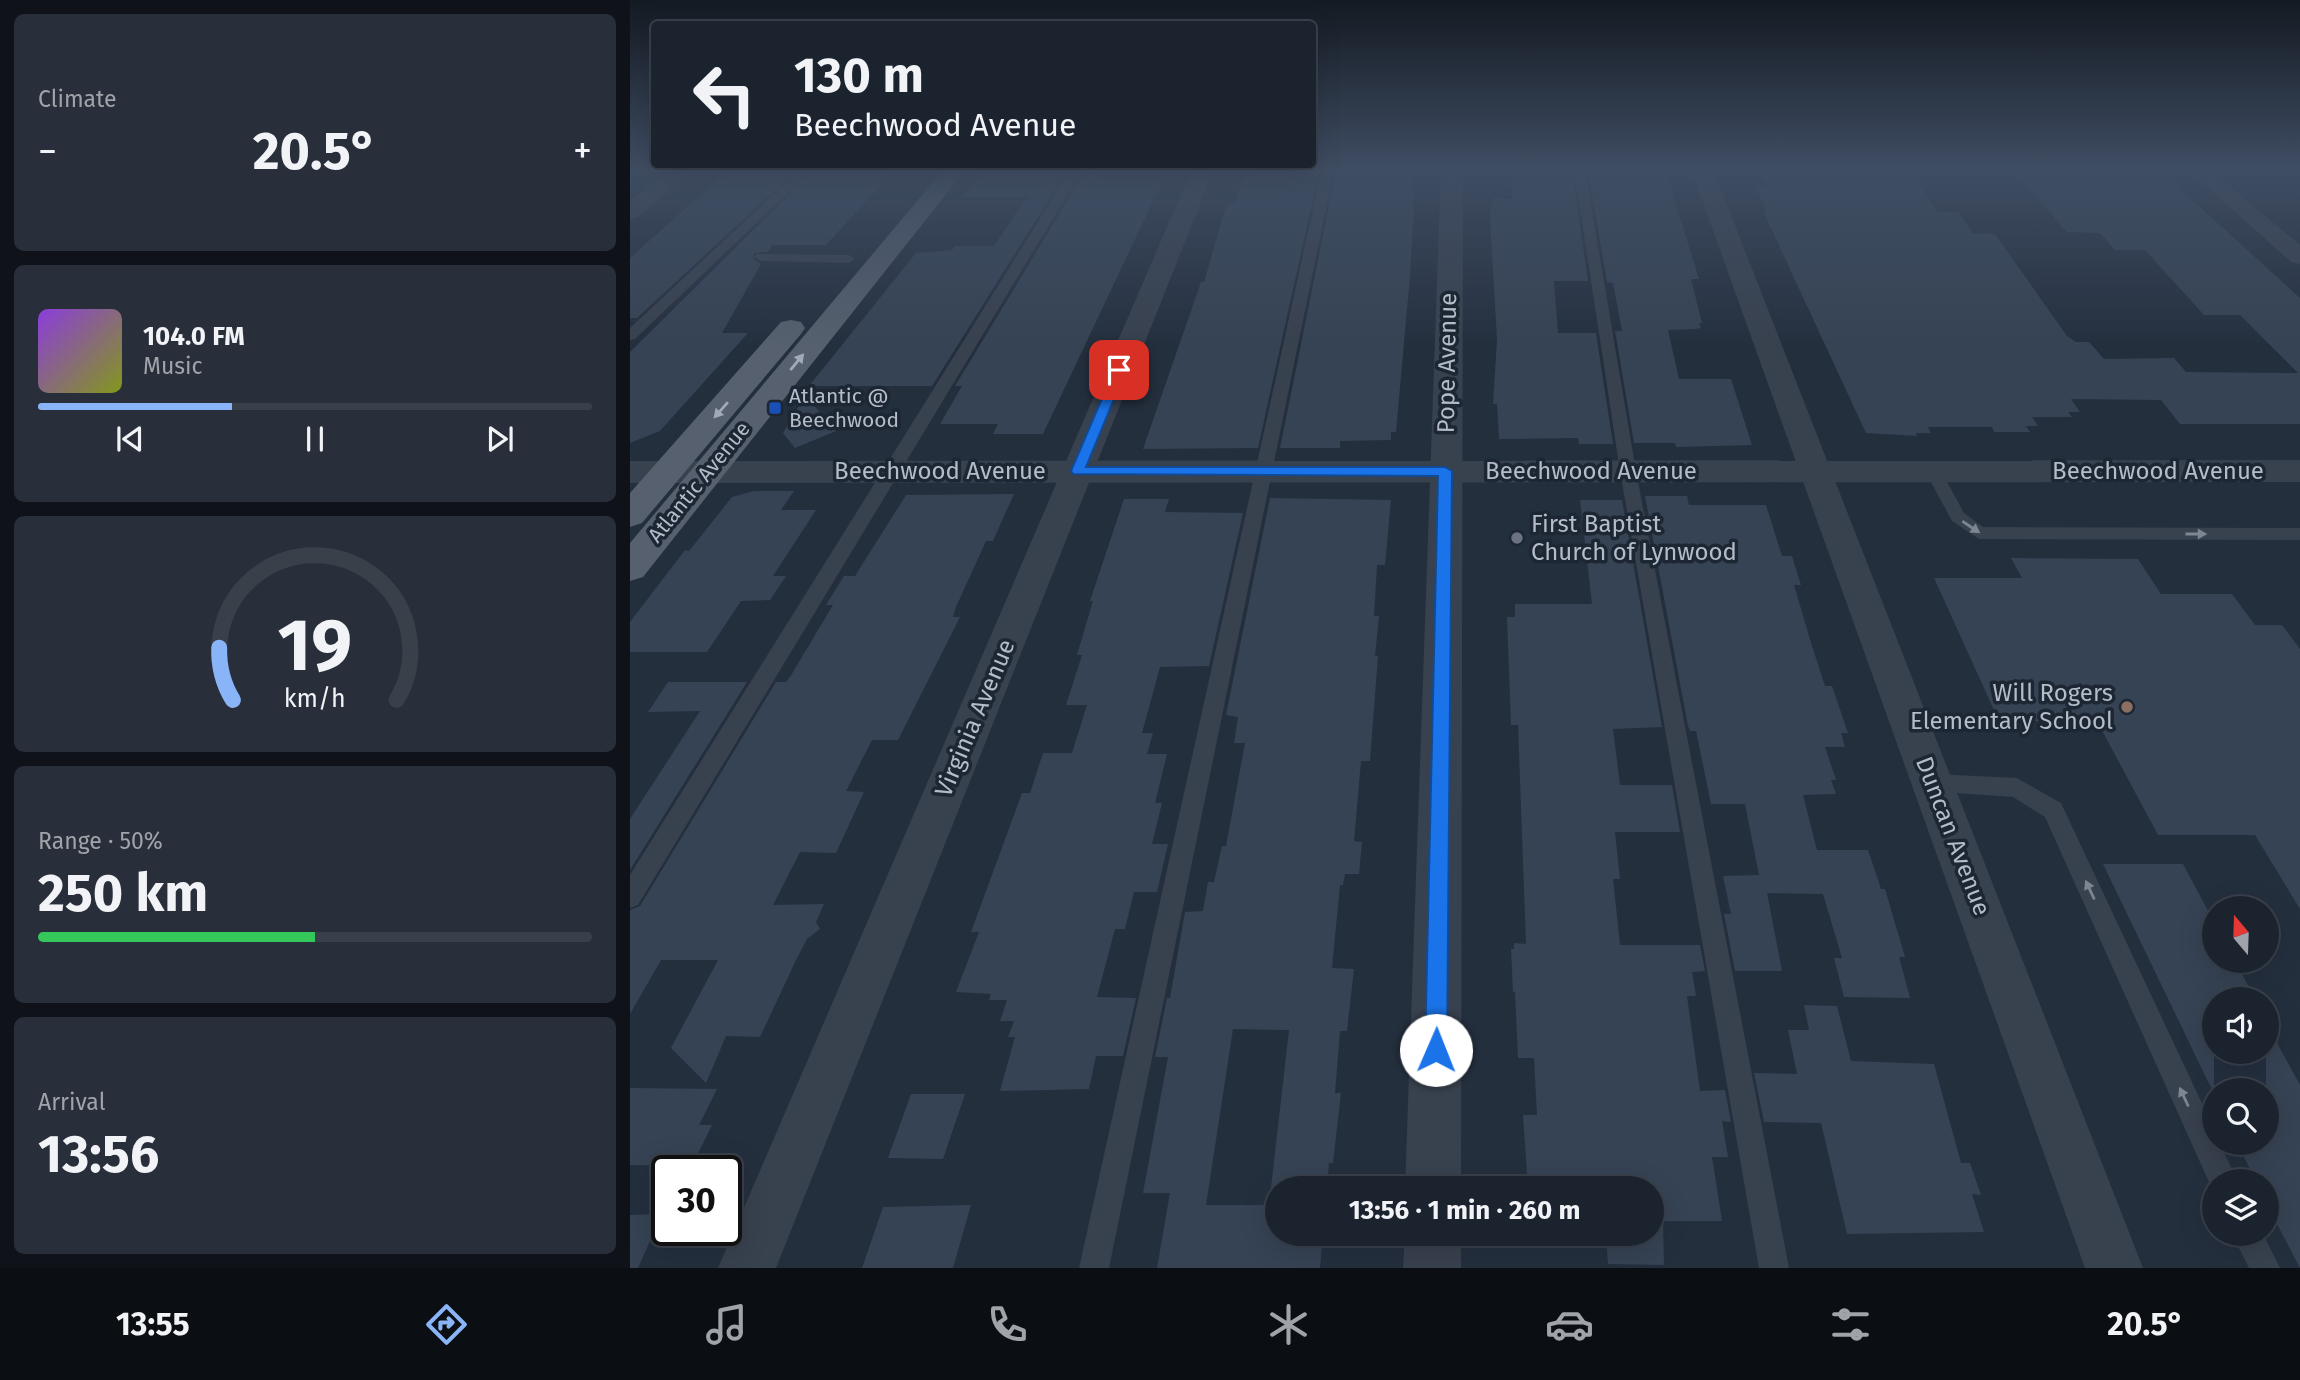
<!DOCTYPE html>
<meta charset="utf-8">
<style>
:root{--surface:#1b232e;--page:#282f3a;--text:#f1f3f6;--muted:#a0a4aa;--line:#39404a;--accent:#8ab4f8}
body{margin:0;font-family:"Fira Sans",sans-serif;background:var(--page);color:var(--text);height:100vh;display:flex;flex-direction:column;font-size:26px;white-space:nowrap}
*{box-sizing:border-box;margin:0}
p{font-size:23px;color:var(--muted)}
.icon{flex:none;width:38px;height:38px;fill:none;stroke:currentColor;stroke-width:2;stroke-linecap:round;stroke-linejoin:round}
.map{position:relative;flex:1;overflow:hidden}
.side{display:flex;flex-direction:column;gap:14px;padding:14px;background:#0f1319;width:630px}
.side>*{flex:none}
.top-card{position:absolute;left:21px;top:21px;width:665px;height:147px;border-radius:7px;box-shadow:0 7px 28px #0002,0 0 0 2px var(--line);background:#1b232e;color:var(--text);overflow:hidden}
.needle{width:46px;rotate:341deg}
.tools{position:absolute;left:1572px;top:896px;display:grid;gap:14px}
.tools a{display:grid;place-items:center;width:77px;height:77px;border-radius:50%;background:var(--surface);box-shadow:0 7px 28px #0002,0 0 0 2px var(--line);font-size:35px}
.speed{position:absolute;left:21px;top:1155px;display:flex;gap:14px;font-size:35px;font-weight:700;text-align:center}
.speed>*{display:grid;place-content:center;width:91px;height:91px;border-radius:50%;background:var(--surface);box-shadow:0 7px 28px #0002,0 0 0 2px var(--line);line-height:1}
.speed .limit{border:4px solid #111;border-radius:10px;background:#fff;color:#111}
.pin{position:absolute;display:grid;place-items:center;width:60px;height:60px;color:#fff;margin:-30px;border-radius:14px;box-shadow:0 4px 10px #0006}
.me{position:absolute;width:77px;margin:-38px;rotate:1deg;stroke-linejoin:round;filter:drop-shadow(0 0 5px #0008)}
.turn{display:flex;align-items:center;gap:24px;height:147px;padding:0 28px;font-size:32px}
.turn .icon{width:91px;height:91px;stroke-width:2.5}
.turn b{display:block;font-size:49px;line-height:60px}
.big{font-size:52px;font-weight:700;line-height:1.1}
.side .widget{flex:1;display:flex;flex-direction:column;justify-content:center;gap:10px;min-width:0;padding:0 24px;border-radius:10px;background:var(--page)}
.side .dial{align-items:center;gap:0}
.dial svg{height:182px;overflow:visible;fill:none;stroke:var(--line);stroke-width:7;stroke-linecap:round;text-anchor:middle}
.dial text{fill:var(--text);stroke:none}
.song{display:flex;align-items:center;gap:21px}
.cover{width:84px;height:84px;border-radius:10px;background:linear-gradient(135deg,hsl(270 70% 55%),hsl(70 70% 35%))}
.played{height:7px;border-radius:4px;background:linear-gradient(90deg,var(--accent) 35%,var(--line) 35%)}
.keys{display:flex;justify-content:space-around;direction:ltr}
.heat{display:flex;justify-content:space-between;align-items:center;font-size:38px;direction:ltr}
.charge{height:10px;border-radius:5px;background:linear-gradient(90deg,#34c759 50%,var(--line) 0)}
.trip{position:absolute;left:635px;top:1176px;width:399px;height:70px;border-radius:35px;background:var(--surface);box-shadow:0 7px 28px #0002,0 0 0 2px var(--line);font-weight:700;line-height:70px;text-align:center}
.tabs{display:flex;height:112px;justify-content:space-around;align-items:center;background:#0b0e12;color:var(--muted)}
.tabs .icon{width:49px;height:49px}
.tabs .active{color:var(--accent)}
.tabs b{font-size:32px;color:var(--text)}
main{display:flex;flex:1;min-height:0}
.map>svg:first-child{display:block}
</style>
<main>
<section class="side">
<div class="widget"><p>Climate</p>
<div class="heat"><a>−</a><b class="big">20.5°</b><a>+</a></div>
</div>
<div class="widget">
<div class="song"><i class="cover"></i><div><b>104.0 FM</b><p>Music</p></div></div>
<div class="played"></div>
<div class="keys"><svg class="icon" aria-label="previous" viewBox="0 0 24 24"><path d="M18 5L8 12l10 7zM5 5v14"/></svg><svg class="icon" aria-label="pause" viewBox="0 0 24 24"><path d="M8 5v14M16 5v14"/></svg><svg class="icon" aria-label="next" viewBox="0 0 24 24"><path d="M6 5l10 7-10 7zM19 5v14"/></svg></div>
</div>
<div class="widget dial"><svg viewBox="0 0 100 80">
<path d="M14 69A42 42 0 1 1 86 69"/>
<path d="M14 69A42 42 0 0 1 8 46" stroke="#8ab4f8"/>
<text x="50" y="56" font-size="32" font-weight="700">19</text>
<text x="50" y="72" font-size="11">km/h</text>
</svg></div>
<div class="widget"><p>Range · 50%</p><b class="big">250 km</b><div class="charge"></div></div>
<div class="widget"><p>Arrival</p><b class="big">13:56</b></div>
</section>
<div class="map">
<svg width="1670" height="1268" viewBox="0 0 1670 1268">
<rect width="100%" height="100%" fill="#242f3e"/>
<path fill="#364354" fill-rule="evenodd" d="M 100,169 L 168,169 L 7,318 L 0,318 L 0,258 Z
M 185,169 L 266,169 L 196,245 L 142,245 L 138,252 L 124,253 L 123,259 L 131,264 L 92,333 L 118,333 L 30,431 L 0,443 L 0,352 Z
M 354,169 L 438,169 L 302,386 L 179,386 L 286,253 L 322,250 L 325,246 L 364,246 L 397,197 L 333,197 Z
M 781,169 L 780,187 L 785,187 L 780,276 L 766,432 L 761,432 L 761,440 L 710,441 L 710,448 L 650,448 L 706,171 Z
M 942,169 L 958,281 L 924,281 L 928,333 L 966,333 L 983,444 L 949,444 L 948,438 L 869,439 L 867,404 L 863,404 L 867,340 L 860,218 L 862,198 L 882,199 L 881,178 L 899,176 L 899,170 Z
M 958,169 L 1035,169 L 1069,279 L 1061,279 L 1072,323 L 1069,323 L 1071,328 L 1065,329 L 1038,330 L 1049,379 L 1101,379 L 1122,445 L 1046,447 L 1045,443 L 1004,443 L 985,331 L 992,331 L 983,283 L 977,282 Z
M 1130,169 L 1213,169 L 1219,178 L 1286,179 L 1307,212 L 1328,212 L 1343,233 L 1365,234 L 1437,336 L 1446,342 L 1459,342 L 1474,359 L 1544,358 L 1556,372 L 1668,373 L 1610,315 L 1574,315 L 1515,250 L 1485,250 L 1470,233 L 1437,232 L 1382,169 L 1511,169 L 1520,177 L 1537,177 L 1670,298 L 1670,424 L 1550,424 L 1531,400 L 1441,399 L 1450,412 L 1438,412 L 1442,417 L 1402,417 L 1408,426 L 1396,426 L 1400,432 L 1364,432 L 1362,427 L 1298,427 L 1301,433 L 1286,433 L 1287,436 L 1236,433 L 1133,211 L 1136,211 L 1126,187 L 1138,187 Z
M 689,171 L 628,448 L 513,449 L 571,282 L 574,282 L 596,206 L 605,202 L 613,176 Z
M 453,175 L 472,175 L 469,180 L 532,182 L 413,434 L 363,434 L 368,424 L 310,424 L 332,386 L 325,386 Z
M 175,395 L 206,431 L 165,448 L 153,433 Z
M 124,491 L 164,491 L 151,510 L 186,510 L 143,576 L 156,576 L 140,600 L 111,601 L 77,652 L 0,652 L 0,622 L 55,550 L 59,551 L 102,497 Z
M 384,494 L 363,541 L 356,541 L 326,607 L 323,617 L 330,617 L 268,740 L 242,740 L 216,791 L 234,792 L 206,853 L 170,852 L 143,905 L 194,904 L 186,922 L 190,929 L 177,939 L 167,958 L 130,1037 L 96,1036 L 76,1083 L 41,1048 L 88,960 L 31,960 L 0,1014 L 0,910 L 10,906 L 146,682 L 156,682 L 160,677 L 203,605 L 196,605 L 214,576 L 225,576 L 276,495 Z
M 1015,496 L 1057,496 L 1059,505 L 1136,505 L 1152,556 L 1162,556 L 1171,585 L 1164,585 L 1182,646 L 1195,686 L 1202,686 L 1218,733 L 1211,733 L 1215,747 L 1195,747 L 1206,780 L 1201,780 L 1206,794 L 1173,795 L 1187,850 L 1238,850 L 1251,889 L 1255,889 L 1275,957 L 1269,957 L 1280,998 L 1214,997 L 1204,958 L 1212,958 L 1193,894 L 1137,893 L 1152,971 L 1105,971 L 1094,914 L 1101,914 L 1093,876 L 1129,875 L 1115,804 L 1081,804 L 1066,731 L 1060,731 L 1058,726 Z
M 640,498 L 761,500 L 755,565 L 747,565 L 744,616 L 749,616 L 745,656 L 748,656 L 740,761 L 731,761 L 724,841 L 732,842 L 729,874 L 715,874 L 713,885 L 710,885 L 702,968 L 724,969 L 717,1031 L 710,1031 L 705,1093 L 711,1093 L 703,1163 L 699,1163 L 697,1188 L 648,1188 L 648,1234 L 693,1234 L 690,1268 L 527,1268 L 540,1193 L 513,1193 L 538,1057 L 525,1057 L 537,998 L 540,998 L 555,912 L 573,911 L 578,882 L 584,882 L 592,846 L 596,846 L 615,743 L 604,743 L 608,717 L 596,715 ZM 603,1029 L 659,1030 L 639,1205 L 576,1205 Z
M 494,499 L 539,499 L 535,512 L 613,513 L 579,666 L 530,667 L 512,733 L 523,733 L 517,754 L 537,754 L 525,803 L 532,803 L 522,844 L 538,844 L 527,892 L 504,892 L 495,929 L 485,929 L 467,997 L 506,998 L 493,1056 L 466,1056 L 459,1089 L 370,1091 L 385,1037 L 378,1037 L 384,1021 L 370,1021 L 377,1000 L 359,1000 L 361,994 L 326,992 L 349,932 L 341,932 L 392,793 L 400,793 L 413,753 L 442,753 L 457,705 L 436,705 L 452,655 L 447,655 L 463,601 L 460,601 Z
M 950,500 L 992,500 L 1032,727 L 983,729 L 990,785 L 1042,785 L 1050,832 L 985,832 L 990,879 L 983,879 L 990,945 L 1070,945 L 1075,971 L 1062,972 L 1066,996 L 1057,996 L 1070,1091 L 1095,1090 L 1101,1122 L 1092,1121 L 1098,1157 L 1082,1157 L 1092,1221 L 1033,1221 L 1034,1265 L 978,1264 L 976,1234 L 929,1235 L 929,1234 L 1022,1234 L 1022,1188 L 898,1188 L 893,1115 L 907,1115 L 904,1058 L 888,1058 L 885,992 L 883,992 L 881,949 L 884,949 L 884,943 L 896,944 L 888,725 L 881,725 L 877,617 L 885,617 L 885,604 L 962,604 Z
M 1381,558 L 1508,559 L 1531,594 L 1602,594 L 1625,625 L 1652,625 L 1670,649 L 1670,909 L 1625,835 L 1528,835 L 1467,721 L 1369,721 L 1304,578 L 1392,578 Z
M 38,682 L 117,682 L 0,870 L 0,819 L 70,711 L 18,712 Z
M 1473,864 L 1553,864 L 1584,922 L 1584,961 L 1605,961 L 1625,999 L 1584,999 L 1584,1094 Z
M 1174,1005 L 1207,1006 L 1221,1061 L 1304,1064 L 1331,1163 L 1340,1163 L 1351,1195 L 1342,1194 L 1354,1232 L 1217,1234 L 1191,1123 L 1134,1122 L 1124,1073 L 1167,1074 L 1158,1030 L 1179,1030 Z
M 1636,1023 L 1670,1085 L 1670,1268 L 1636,1203 L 1636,1181 L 1626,1181 L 1607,1143 L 1636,1143 Z
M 0,1088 L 87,1089 L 69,1125 L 82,1125 L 62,1166 L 0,1165 Z
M 281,1094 L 335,1094 L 313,1159 L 258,1158 Z
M 341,1205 L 323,1268 L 232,1268 L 253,1207 Z
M 32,1214 L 8,1268 L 0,1268 L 0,1215 Z"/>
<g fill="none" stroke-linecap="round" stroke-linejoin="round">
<path fill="#38414e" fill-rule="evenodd" d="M 171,169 L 183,169 L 5,339 L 0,340 L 0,328 Z
M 441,169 L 453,169 L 8,905 L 0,908 L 0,875 Z
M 692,169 L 704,169 L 479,1268 L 449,1268 Z
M 944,169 L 955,169 L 1006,471 L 1159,1268 L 1129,1268 L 990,471 Z
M 126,254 L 219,255 L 225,259 L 219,263 L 130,261 L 124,257 Z
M 1303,466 L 1309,467 L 1334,513 L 1353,527 L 1670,528 L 1670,540 L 1349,539 L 1322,521 L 1295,471 Z
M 1303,774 L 1387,778 L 1431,803 L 1584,1129 L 1584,1143 L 1590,1143 L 1607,1181 L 1584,1181 L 1583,1191 L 1415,817 L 1383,797 L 1295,791 L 1292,784 L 1295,777 Z
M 1602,1234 L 1633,1234 L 1650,1268 L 1619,1268 Z"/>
<path fill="#38414e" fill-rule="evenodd" d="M 40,169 L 64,169 L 8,217 L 0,219 L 0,201 Z
M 562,169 L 584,169 L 146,1268 L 88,1268 Z
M 811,169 L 833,169 L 831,1188 L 775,1188 Z
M 1061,169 L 1083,169 L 1513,1268 L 1455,1268 Z
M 1557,169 L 1579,169 L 1670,245 L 1670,264 L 1661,262 Z
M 775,1234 L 831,1234 L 831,1268 L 773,1268 Z"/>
<path fill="#38414e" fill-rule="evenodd" d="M 1670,460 L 1670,482 L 0,483 L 0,461 Z"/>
<path fill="#56606e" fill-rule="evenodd" d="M 314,169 L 336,169 L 13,577 L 0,581 L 0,543 Z
M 161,320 L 171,322 L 175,328 L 171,334 L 12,523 L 0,527 L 0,493 L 151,322 Z"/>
</g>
<defs><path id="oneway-solid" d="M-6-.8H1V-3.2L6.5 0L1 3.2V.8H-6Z" transform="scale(1.75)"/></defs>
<g fill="#a1aab7">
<use href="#oneway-solid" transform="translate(167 362) rotate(-51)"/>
<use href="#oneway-solid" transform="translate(91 410) rotate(131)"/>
</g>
<g fill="#7c8592">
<use href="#oneway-solid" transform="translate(1341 527) rotate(34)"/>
<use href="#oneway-solid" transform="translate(1566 534)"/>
<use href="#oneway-solid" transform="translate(1460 890) rotate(-115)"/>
<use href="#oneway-solid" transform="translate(1554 1097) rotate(-115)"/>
</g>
<linearGradient id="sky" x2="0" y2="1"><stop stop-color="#141a22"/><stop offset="0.49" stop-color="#3f4d63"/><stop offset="1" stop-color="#3f4d63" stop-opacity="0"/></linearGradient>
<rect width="1670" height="346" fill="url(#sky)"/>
<path fill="#1a73e8" stroke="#114b97" stroke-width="2" d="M 485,368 L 496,370 L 456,467 L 815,467 L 822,471 L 817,1050 L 813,1058 L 806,1061 L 798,1058 L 795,1050 L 808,476 L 443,474 L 441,471 Z"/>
<rect fill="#1a4fb4" stroke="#1d2633" stroke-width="2.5" x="138" y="401" width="14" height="14" rx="3.5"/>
<circle fill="#6b7280" stroke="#1d2633" stroke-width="2.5" cx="887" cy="538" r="7"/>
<circle fill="#8d6e63" stroke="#1d2633" stroke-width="2.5" cx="1497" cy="707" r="7"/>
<g text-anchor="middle" stroke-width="7" stroke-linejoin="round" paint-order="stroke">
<g font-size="21" fill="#b4bcc9" stroke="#1d2633" text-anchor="start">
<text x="159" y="403">Atlantic @<tspan x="159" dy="24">Beechwood</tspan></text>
</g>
<g font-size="21" fill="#b4bcc9" stroke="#1d2633">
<text transform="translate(69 482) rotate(-51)" y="7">Atlantic Avenue</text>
</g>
<g font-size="24" fill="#b4bcc9" stroke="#1d2633">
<text transform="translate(817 363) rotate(-89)" y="8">Pope Avenue</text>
<text x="310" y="479">Beechwood Avenue</text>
<text x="961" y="479">Beechwood Avenue</text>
<text x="1528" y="479">Beechwood Avenue</text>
<text transform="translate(345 718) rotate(-67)" y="8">Virginia Avenue</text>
<text transform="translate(1323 836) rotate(69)" y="8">Duncan Avenue</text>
</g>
<g font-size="24" fill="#b4bcc9" stroke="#1d2633" text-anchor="start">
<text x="901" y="532">First Baptist<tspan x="901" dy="28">Church of Lynwood</tspan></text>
<text x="1483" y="701" text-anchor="end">Will Rogers<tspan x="1483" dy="28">Elementary School</tspan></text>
</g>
</g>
</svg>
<div class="tools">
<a><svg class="needle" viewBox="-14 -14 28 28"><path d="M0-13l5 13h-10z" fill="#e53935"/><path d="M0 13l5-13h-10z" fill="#a0a4aa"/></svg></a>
<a><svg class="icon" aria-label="sound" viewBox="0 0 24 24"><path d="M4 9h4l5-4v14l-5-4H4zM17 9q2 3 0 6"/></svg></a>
<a><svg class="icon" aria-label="search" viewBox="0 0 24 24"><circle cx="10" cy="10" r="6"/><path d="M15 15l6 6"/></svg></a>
<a><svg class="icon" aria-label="layers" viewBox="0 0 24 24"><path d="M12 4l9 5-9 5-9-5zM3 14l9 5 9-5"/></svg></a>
</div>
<div class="speed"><div class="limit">30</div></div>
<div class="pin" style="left:489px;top:370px;background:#d93025"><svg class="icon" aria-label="arrive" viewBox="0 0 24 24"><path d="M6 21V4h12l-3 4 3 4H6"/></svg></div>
<svg class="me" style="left:806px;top:1050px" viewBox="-20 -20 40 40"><circle r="19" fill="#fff"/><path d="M0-13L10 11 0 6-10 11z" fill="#1a73e8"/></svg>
<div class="trip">13:56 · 1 min · 260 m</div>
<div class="top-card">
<div class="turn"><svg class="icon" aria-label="left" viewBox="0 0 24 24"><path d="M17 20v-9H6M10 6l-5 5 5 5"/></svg><div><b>130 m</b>Beechwood Avenue</div></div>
</div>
</div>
</main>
<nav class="tabs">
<b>13:55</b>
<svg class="icon active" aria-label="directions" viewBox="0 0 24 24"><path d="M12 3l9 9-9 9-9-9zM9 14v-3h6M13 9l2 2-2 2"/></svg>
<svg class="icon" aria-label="music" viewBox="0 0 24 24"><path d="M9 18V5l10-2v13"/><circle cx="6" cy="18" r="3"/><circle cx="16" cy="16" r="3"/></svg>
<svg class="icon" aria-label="phone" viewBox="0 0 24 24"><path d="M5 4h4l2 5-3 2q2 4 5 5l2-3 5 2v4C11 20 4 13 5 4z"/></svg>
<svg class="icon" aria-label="climate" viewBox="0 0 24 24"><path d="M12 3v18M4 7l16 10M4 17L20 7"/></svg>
<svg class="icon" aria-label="car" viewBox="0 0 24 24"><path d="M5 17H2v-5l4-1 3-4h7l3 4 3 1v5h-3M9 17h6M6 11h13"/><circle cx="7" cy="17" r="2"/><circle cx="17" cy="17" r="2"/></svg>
<svg class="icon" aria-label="filters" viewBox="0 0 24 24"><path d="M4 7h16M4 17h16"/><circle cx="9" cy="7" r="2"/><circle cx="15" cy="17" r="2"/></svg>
<b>20.5°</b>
</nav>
